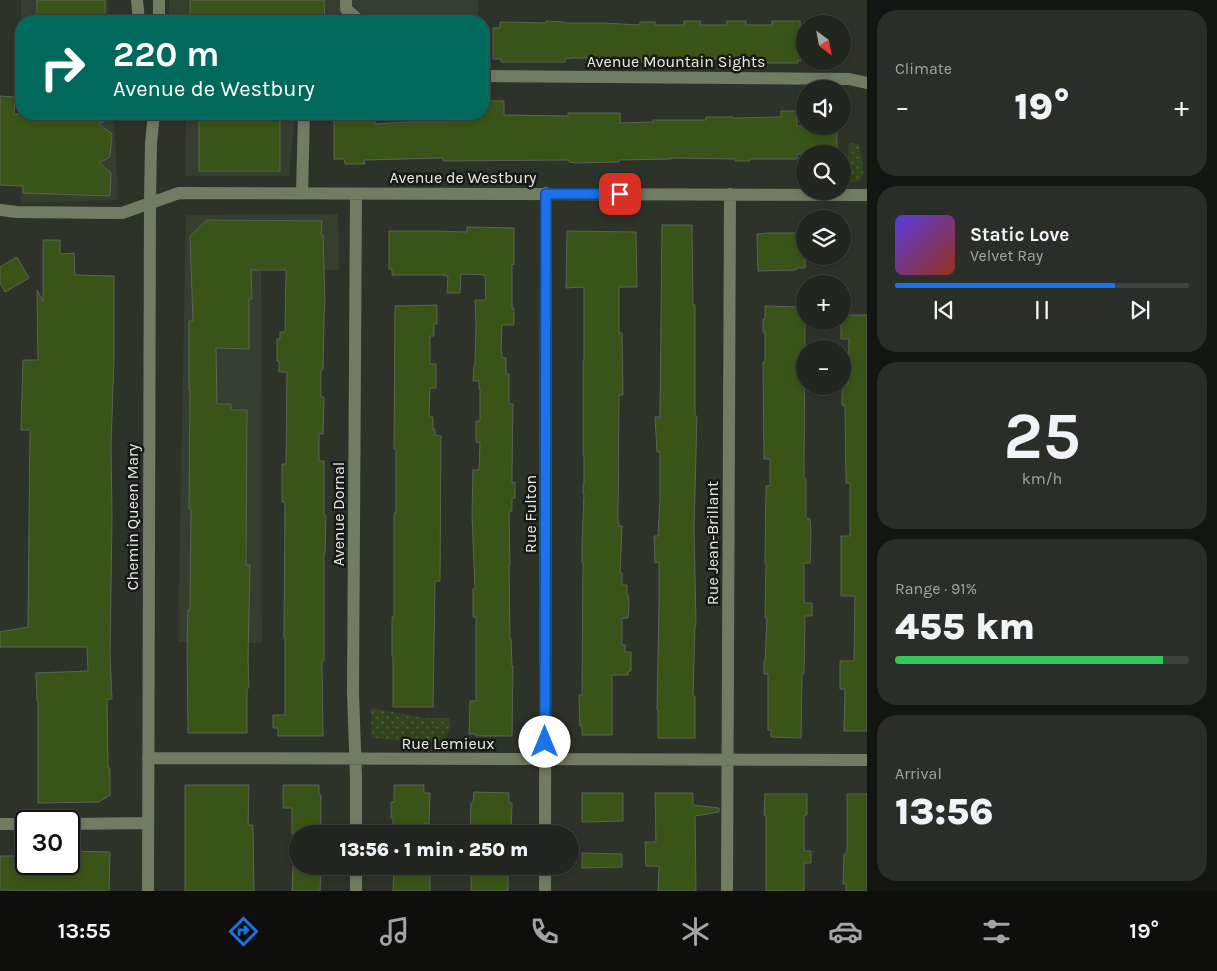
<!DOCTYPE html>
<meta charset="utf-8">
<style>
:root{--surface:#222620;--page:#2a2e29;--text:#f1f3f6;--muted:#a2a5a5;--line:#3f433e;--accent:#1a73e8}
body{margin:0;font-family:Karla,sans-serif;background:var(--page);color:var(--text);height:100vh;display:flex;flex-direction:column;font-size:19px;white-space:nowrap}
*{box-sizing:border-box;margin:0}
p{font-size:16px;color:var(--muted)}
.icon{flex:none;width:28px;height:28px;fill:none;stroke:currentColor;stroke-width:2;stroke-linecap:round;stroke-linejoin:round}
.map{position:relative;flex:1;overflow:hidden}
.drawer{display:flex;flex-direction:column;gap:10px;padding:10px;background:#131512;width:350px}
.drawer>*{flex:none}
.banner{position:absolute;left:15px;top:15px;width:475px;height:105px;border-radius:20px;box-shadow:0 2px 8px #0003,0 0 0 1px var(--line);background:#00695c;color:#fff;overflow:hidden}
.needle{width:32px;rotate:148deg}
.controls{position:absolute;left:796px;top:15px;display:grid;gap:10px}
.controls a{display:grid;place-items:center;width:55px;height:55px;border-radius:50%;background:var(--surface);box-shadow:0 2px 8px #0003,0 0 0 1px var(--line);font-size:25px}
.speed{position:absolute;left:15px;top:810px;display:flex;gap:10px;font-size:25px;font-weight:700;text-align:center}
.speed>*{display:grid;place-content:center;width:65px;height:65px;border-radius:50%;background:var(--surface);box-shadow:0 2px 8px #0003,0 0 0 1px var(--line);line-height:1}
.speed .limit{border:2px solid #111;border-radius:8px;background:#fff;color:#111}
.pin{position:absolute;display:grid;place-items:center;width:42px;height:42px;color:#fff;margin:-21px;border-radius:10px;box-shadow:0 2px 8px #0006}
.me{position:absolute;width:55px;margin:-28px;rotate:0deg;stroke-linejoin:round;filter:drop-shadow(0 0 4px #0008)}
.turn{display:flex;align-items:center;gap:18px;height:105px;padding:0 15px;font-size:22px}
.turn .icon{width:65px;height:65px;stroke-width:2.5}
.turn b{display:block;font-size:35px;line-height:42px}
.big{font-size:38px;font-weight:800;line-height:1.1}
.drawer .tile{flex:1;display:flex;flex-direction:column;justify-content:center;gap:8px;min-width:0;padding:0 18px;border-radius:20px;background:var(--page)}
.drawer .dial{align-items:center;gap:0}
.dial b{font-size:65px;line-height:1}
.song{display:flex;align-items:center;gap:15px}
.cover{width:60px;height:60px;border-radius:8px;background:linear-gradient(135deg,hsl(250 70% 55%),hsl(10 70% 35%))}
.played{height:5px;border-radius:2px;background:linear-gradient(90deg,var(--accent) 75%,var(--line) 75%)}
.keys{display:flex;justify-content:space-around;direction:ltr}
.heat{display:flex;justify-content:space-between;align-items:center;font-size:28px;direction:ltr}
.charge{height:8px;border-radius:4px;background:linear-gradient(90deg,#34c759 91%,var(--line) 0)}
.trip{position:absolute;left:289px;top:825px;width:290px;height:50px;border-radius:25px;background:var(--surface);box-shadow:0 2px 8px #0003,0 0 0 1px var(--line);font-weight:800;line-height:50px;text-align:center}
.dock{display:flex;height:80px;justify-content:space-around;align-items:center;background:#0e0f0d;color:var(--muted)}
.dock .icon{width:35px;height:35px}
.dock .on{color:var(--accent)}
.dock b{font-size:22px;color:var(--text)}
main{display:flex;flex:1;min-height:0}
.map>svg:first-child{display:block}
</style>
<main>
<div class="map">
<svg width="867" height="891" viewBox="0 0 867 891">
<defs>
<pattern id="grass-dots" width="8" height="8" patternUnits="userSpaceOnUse" patternTransform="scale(1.25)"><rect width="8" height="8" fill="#32441e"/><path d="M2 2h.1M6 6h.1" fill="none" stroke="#505f3f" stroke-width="1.8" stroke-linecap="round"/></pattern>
</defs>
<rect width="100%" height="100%" fill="#2e332a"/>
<path fill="#363e2f" d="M 21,0 L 108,0 L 109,21 L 21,21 Z
M 169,0 L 478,0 L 478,21 L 169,21 Z
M 21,35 L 21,114 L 114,114 L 118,200 L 21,203 Z
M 186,114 L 295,114 L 289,176 L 185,176 Z
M 338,214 L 339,270 L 261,270 L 262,643 L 178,642 L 186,215 Z"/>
<path fill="url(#grass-dots)" d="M 849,143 L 858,143 C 861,153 867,176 859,181 C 854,183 848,182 843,182 L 843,169 L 848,160 Z
M 371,708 L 425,718 L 450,718 L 450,728 L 443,742 L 392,740 L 372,738 Z"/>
<path fill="#3a5418" stroke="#5d6258" d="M 37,0 L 105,0 L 105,21 L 37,21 Z
M 190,0 L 324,0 L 325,21 L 190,21 Z
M 546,21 L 564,22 L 564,23 L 603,23 L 640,25 L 640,22 L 655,22 L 655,25 L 684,25 L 684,21 L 701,21 L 700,25 L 727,25 L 727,21 L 746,21 L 746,25 L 772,25 L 772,21 L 800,21 L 801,61 L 798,60 L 798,63 L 729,63 L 729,59 L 699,59 L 699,62 L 663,62 L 602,61 L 602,58 L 573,58 L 565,59 L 565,62 L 501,62 L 501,59 L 493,59 L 493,28 L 500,28 L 500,22 L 546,23 Z
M 0,96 L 15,97 L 14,114 L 116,114 L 99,124 L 112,134 L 110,157 L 99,163 L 111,173 L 110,196 L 23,193 L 23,186 L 0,185 Z
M 484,101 L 504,101 L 504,115 L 568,116 L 568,113 L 620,113 L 620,123 L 653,122 L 653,120 L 706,120 L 706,117 L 733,117 L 733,118 L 781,117 L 781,111 L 797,111 L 797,126 L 837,126 L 837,154 L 797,154 L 797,159 L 750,159 L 750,161 L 735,161 L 735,159 L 671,158 L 671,159 L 619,160 L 619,162 L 576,163 L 569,162 L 569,160 L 443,161 L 443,158 L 364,160 L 365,164 L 345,164 L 344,159 L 334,159 L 334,114 L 375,114 L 375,124 L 407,122 L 447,122 L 447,114 L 484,114 Z
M 199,114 L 280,114 L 280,171 L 199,171 Z
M 207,220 L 322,221 L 321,235 L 323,235 L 325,302 L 324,319 L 323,370 L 321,370 L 321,397 L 324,397 L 323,434 L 319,434 L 319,461 L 324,461 L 324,515 L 326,515 L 325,553 L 324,553 L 324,661 L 322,661 L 323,736 L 278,736 L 278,728 L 273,728 L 273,715 L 285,715 L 285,638 L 284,638 L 285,502 L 282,502 L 282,464 L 286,464 L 287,372 L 279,372 L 279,361 L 277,361 L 277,339 L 280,339 L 280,332 L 285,332 L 286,270 L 251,270 L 252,299 L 249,299 L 249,349 L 216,348 L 217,404 L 231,404 L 231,410 L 247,410 L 246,565 L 250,565 L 248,658 L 249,688 L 247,688 L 247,733 L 188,733 L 187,645 L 188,610 L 190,610 L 191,509 L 189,509 L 190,390 L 189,390 L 189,321 L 193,321 L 190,236 Z
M 662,225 L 692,225 L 693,305 L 695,305 L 695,416 L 697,416 L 694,528 L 696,625 L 695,625 L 693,696 L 695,696 L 695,738 L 658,738 L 658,710 L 657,710 L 659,605 L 659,562 L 655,563 L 654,536 L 658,536 L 660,498 L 660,452 L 657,452 L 655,417 L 660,417 Z
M 467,227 L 514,228 L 514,265 L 512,264 L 512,308 L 514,308 L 514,325 L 502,325 L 501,352 L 502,352 L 502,358 L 506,358 L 506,374 L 509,374 L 509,404 L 513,404 L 512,470 L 512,483 L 515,482 L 515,498 L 512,498 L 512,511 L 509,511 L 510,566 L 509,566 L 510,639 L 511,639 L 512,666 L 513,666 L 512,736 L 476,736 L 476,734 L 469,734 L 470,701 L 476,701 L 476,617 L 473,617 L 473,589 L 475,589 L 472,515 L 473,470 L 479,470 L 480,443 L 476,442 L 476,421 L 480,421 L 480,389 L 479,389 L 479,381 L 473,381 L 474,365 L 475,365 L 476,323 L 475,300 L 486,300 L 485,275 L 461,274 L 460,293 L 447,293 L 448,276 L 445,276 L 445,275 L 392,275 L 392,269 L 389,269 L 389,231 L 433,231 L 467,232 Z
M 567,231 L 636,232 L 637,287 L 619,287 L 619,333 L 622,333 L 623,395 L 619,395 L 618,523 L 619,523 L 619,526 L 622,526 L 620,573 L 622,573 L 622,585 L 627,585 L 627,595 L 628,595 L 629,605 L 628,618 L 622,618 L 622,645 L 625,645 L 625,652 L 631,652 L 631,671 L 628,671 L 628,675 L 612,675 L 612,735 L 582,735 L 582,726 L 580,726 L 579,695 L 582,695 L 583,562 L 582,562 L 582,542 L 584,494 L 583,494 L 583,485 L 584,484 L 584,456 L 583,456 L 583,360 L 584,360 L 584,287 L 566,288 Z
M 769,233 L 797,233 L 797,241 L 805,241 L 805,268 L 796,268 L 796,270 L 758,271 L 757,234 Z
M 43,240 L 60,240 L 60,254 L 74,253 L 75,275 L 114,276 L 114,359 L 111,445 L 112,518 L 110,654 L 112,699 L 107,699 L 108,768 L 110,768 L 110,795 L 99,802 L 38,803 L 38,701 L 37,701 L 36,673 L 88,671 L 87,647 L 0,647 L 0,632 L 28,627 L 30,430 L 21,430 L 23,360 L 38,360 L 37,290 L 43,301 Z
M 17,257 L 29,278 L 5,292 L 0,283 L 0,267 Z
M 437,305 L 437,324 L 434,324 L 434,336 L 430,336 L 430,364 L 436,364 L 436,388 L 430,388 L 429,417 L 433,417 L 433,429 L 435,429 L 435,435 L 441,436 L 440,581 L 435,581 L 433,707 L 393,707 L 393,656 L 392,656 L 392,617 L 394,617 L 394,513 L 396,513 L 396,449 L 394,449 L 395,306 Z
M 765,306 L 805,307 L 804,478 L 806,478 L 806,518 L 810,519 L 811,533 L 810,563 L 804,563 L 804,603 L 812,603 L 812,616 L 805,616 L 804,674 L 802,674 L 801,738 L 771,737 L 771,730 L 768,730 L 768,674 L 764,674 L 764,661 L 765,661 L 767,618 L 765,618 L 766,563 L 765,563 L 766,486 L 770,486 L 770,459 L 764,459 L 763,362 L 765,362 L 765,332 L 763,332 L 763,319 L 765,319 Z
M 842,315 L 867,315 L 867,731 L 844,731 L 845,689 L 840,689 L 840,661 L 854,661 L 855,596 L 841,596 L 841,536 L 850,536 L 850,483 L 846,483 L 845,405 L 842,405 L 842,391 L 843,391 L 843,384 L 848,384 L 849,339 L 841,339 L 841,321 L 842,321 Z
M 185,785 L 249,785 L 248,825 L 253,825 L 254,891 L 185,891 Z
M 283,785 L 319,785 L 319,795 L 321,795 L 321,834 L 292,834 L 292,808 L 283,808 Z
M 394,785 L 424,785 L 424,793 L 430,793 L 429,824 L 424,824 L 424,833 L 393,833 L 393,818 L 391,818 L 391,802 L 394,802 Z
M 474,792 L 509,793 L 509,803 L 512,803 L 511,834 L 470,834 L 471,803 L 473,803 Z
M 582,793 L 623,793 L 623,821 L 582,822 Z
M 655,793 L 693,793 L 693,805 L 719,808 L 719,812 L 695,816 L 696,891 L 658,891 L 659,866 L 646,866 L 645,842 L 656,842 Z
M 765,794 L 807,794 L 807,815 L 804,815 L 804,851 L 811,851 L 811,863 L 804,863 L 804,891 L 766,891 L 766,815 L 764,815 Z
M 847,794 L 867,794 L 867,891 L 846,891 L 846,884 L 843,884 L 844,854 L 846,854 L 847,851 Z
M 69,851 L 110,852 L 109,891 L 0,890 L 0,856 L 15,856 L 15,864 L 69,864 Z
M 582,853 L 622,854 L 622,867 L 582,868 Z
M 293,866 L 321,866 L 320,891 L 292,891 Z
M 394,866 L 430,866 L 430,891 L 393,891 Z
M 471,866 L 508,866 L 508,891 L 471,891 Z"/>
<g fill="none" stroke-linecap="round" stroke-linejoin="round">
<path stroke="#707d63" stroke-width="12" d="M 137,0 L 139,21
M 159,0 L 159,21
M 346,0 L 346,9 L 360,21
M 484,76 L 849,79 L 867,83
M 302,193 L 304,114
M 356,194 L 353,693 L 356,777 L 356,834
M 0,210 L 17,212 L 116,213 L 122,213 L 179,193 L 867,195
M 148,758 L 867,760
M 0,824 L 26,824
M 69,824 L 148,823
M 545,834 L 546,193
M 148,891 L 150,203 L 151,143 L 154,114
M 356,891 L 356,866
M 545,891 L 545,866
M 727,891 L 730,194"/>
</g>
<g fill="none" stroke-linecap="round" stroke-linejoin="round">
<defs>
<path id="route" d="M 545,742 L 546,194 L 620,194"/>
</defs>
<use href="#route" stroke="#114b97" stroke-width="12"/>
<use href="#route" stroke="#1a73e8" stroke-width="9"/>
</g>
<g text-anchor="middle" stroke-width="5" stroke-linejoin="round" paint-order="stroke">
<g font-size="16" fill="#eaede7" stroke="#181a16">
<text x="676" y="67">Avenue Mountain Sights</text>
<text x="463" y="183">Avenue de Westbury</text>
<text transform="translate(338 514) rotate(-90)" y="6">Avenue Dornal</text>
<text transform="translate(530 514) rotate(-90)" y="6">Rue Fulton</text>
<text transform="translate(132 517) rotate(-90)" y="6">Chemin Queen Mary</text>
<text transform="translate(712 543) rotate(-90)" y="6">Rue Jean-Brillant</text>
<text x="448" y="749">Rue Lemieux</text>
</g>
</g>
</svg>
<div class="controls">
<a><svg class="needle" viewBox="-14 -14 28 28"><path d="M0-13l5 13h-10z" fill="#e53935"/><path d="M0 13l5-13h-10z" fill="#a2a5a5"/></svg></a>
<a><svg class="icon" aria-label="sound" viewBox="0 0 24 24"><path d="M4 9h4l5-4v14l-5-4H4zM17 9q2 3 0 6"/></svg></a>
<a><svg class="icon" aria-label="search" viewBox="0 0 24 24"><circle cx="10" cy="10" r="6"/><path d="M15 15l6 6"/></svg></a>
<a><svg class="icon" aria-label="layers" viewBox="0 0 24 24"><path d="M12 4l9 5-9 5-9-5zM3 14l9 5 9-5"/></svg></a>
<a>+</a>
<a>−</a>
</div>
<div class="speed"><div class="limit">30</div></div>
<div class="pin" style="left:620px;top:194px;background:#d93025"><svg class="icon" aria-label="arrive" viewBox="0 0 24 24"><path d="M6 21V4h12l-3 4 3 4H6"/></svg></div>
<svg class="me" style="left:545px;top:742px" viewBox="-20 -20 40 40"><circle r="19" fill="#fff"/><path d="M0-13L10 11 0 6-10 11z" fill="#1a73e8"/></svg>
<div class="trip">13:56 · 1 min · 250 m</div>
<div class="banner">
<div class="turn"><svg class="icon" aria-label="right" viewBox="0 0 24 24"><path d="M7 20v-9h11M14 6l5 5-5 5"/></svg><div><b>220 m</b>Avenue de Westbury</div></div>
</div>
</div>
<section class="drawer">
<div class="tile"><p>Climate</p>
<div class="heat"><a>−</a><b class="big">19°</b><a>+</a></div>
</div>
<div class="tile">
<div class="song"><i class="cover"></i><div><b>Static Love</b><p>Velvet Ray</p></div></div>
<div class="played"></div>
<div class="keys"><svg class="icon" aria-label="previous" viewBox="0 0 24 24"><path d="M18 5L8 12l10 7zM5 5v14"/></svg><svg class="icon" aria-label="pause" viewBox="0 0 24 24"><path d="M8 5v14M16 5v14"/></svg><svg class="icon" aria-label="next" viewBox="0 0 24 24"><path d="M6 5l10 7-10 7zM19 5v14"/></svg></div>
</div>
<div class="tile dial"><b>25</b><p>km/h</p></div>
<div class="tile"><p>Range · 91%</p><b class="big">455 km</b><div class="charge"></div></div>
<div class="tile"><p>Arrival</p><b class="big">13:56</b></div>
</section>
</main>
<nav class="dock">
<b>13:55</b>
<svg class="icon on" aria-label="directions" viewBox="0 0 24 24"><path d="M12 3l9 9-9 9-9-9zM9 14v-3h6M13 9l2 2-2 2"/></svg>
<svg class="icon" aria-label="music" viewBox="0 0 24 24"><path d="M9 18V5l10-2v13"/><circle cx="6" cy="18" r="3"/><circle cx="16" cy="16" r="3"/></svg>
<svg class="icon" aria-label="phone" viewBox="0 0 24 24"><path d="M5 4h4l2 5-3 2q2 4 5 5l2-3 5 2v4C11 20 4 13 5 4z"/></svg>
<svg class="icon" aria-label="climate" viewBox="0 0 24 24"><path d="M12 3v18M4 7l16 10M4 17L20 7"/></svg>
<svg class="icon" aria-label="car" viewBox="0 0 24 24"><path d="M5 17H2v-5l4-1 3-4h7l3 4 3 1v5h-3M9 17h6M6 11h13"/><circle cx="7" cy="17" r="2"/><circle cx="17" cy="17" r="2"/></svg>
<svg class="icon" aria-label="filters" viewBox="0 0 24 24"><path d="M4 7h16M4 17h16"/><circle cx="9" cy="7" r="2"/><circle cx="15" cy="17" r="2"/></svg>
<b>19°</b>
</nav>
